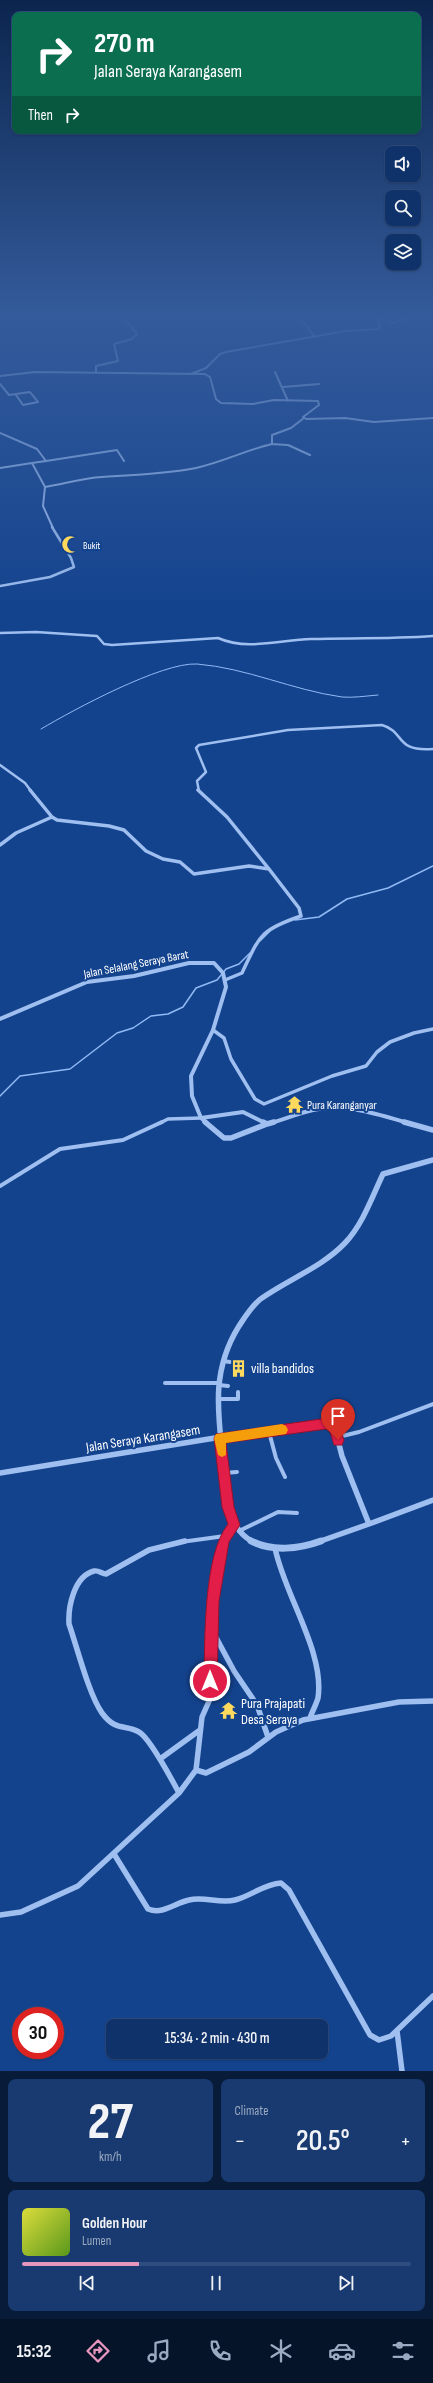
<!DOCTYPE html>
<meta charset="utf-8">
<style>
:root{--surface:#0f326a;--page:#183a70;--text:#f1f3f6;--muted:#9baac1;--line:#2f4d7e;--accent:#e797bd}
body{margin:0;font-family:"Sofia Sans Condensed",sans-serif;background:var(--page);color:var(--text);height:100vh;display:flex;flex-direction:column;font-size:15px;white-space:nowrap}
*{box-sizing:border-box;margin:0}
p{font-size:13px;color:var(--muted)}
.icon{flex:none;width:22px;height:22px;fill:none;stroke:currentColor;stroke-width:2;stroke-linecap:round;stroke-linejoin:round}
.map{position:relative;height:2071px;overflow:hidden}
.details{display:flex;flex-direction:column;gap:8px;padding:8px;background:#081c3a;flex:1}
.details>*{flex:none}
.guide{position:absolute;left:12px;top:12px;width:409px;height:122px;border-radius:8px;box-shadow:0 1px 3px #0004,0 0 0 1px var(--line);background:#0b6e4f;color:#fff;overflow:hidden}
.tools{position:absolute;left:385px;top:146px;display:grid;gap:8px}
.tools a{display:grid;place-items:center;width:36px;height:36px;border-radius:8px;background:var(--surface);box-shadow:0 1px 3px #0004,0 0 0 1px var(--line);font-size:20px}
.speed{position:absolute;left:12px;top:2007px;display:flex;gap:8px;font-size:20px;font-weight:700;text-align:center}
.speed>*{display:grid;place-content:center;width:52px;height:52px;border-radius:50%;background:var(--surface);box-shadow:0 1px 3px #0004,0 0 0 1px var(--line);line-height:1}
.speed .limit{border:6px solid #d22;background:#fff;color:#111}
.pin{position:absolute;display:grid;place-items:center;width:34px;height:34px;color:#fff;margin:-41px -17px;border-radius:50% 50% 50% 0;rotate:-45deg;box-shadow:0 0 4px #0007}
.pin .icon{rotate:45deg}
.me{position:absolute;width:44px;margin:-22px;rotate:0deg;stroke-linejoin:round;filter:drop-shadow(0 0 3px #0008)}
.turn{display:flex;align-items:center;gap:14px;height:84px;padding:0 16px;font-size:18px}
.turn .icon{width:52px;height:52px;stroke-width:2.5}
.turn b{display:block;font-size:28px;line-height:34px}
.then{display:flex;align-items:center;height:38px;padding:0 16px;background:#0003;gap:8px;font-size:15px}
.big{font-size:30px;font-weight:600;line-height:1.1}
.details .tile{flex:1;display:flex;flex-direction:column;justify-content:center;gap:6px;min-width:0;padding:0 14px;border-radius:8px;background:var(--page)}
.details .dial{align-items:center;gap:0}
.dial b{font-size:52px;line-height:1}
.song{display:flex;align-items:center;gap:12px}
.cover{width:48px;height:48px;border-radius:6px;background:linear-gradient(135deg,hsl(60 70% 55%),hsl(90 70% 35%))}
.played{height:4px;border-radius:2px;background:linear-gradient(90deg,var(--accent) 30%,var(--line) 30%)}
.keys{display:flex;justify-content:space-around;direction:ltr}
.heat{display:flex;justify-content:space-between;align-items:center;font-size:22px;direction:ltr}
.details .tiles{flex:1;display:grid;gap:8px;grid-template-columns:1fr 1fr}
.tile:last-child{grid-column:span 2}
.trip{position:absolute;left:106px;top:2019px;width:222px;height:40px;border-radius:8px;background:var(--surface);box-shadow:0 1px 3px #0004,0 0 0 1px var(--line);font-weight:600;line-height:40px;text-align:center}
.dock{display:flex;height:64px;justify-content:space-around;align-items:center;background:#06142a;color:var(--muted)}
.dock .icon{width:28px;height:28px}
.dock .active{color:var(--accent)}
.dock b{font-size:18px;color:var(--text)}
.map>svg:first-child{display:block}
</style>
<div class="map">
<svg width="433" height="2071" viewBox="0 0 433 2071">
<rect width="100%" height="100%" fill="#14438e"/>
<g fill="none" stroke-linecap="round" stroke-linejoin="round">
<path stroke="#91baf4" stroke-width="1" d="M 41,729 C 73,710 162,662 197,664 C 247,668 292,690 342,697 C 353,698 366,696 378,695"/>
<path stroke="#91baf4" stroke-width="1.5" d="M 295,920 L 319,917 L 347,899 L 388,888 L 433,866
M 260,941 L 270,931
M 0,1096 L 20,1076 L 70,1069 L 117,1033 L 133,1028 L 151,1016 L 168,1014 L 183,1007 L 196,988 L 217,980 L 226,969 L 239,964 L 250,953"/>
<path stroke="#9fbff0" stroke-width="2" d="M 301,319 L 315,337
M 385,319 L 392,323 L 405,319
M 275,372 L 288,401
M 96,373 L 96,366 L 118,361 L 114,344 L 132,339 L 137,334 L 125,319
M 191,374 L 206,368 L 220,354 L 226,352 L 346,331 L 378,329 L 380,327 L 378,320 L 382,319
M 0,376 L 35,372 L 205,374 L 210,377 L 216,399 L 221,403 L 253,404 L 274,400 L 318,401 L 319,405 L 303,417 L 306,419 L 345,418 L 374,422 L 433,418
M 0,384 L 9,395 L 30,392 L 38,402 L 23,405 L 16,395
M 283,387 L 319,384
M 0,433 L 37,449 L 46,461 L 32,463 L 45,487 L 43,506 L 53,528
M 271,444 L 288,445 L 310,455
M 46,461 L 117,450 L 124,461
M 0,468 L 32,463
M 45,487 C 64,484 83,478 102,477 C 134,475 165,474 196,468 C 223,462 246,450 272,444 L 272,435 L 291,428 L 304,418"/>
<path stroke="#9fbff0" stroke-width="2.5" d="M 0,586 L 50,577 L 74,567 L 71,558 L 52,527
M 0,633 L 36,632 L 97,636 L 104,644 L 112,645 L 218,638 C 247,651 280,640 311,639 C 352,638 392,639 433,636
M 0,765 L 25,783 L 31,791
M 199,791 L 197,781 L 206,772 L 196,748 L 199,745 L 288,730 L 382,725 C 406,732 394,752 433,749"/>
<path stroke="#9fbff0" stroke-width="3.5" d="M 30,790 L 52,817 L 57,820 L 109,826 L 124,830 L 146,851 L 163,859 L 180,862 L 194,874 L 249,866 L 269,869 L 299,908 L 301,916 C 260,930 260,935 242,973 L 225,980
M 198,790 L 227,817 L 269,869
M 0,845 L 16,833 L 52,817
M 213,1030 L 224,1038 L 231,1059 L 255,1099 L 264,1104 L 332,1076 L 366,1066 L 377,1052 L 390,1042 L 414,1033 L 433,1029
M 160,1123 L 168,1119 L 201,1118"/>
<path stroke="#9fbff0" stroke-width="4" d="M 0,1186 L 60,1149 L 123,1140 L 162,1122
M 223,1361 L 230,1362
M 165,1383 L 218,1383
M 219,1385 L 228,1386
M 218,1399 L 238,1399 L 238,1392
M 269,1432 L 276,1458 L 285,1477
M 338,1437 L 359,1432 L 433,1404
M 224,1473 L 237,1472
M 239,1531 L 278,1512 L 297,1513
M 181,1542 L 225,1536
M 223,1542 L 234,1525"/>
<path stroke="#9fbff0" stroke-width="5.5" d="M 275,1548 C 284,1594 325,1652 318,1698 C 316,1705 312,1712 310,1718
M 212,1630 L 234,1671 L 257,1705 L 268,1737
M 160,1759 L 200,1730
M 196,1770 L 206,1773 L 249,1752 L 276,1732 L 303,1720 L 399,1702 L 433,1701
M 179,1793 C 172,1780 150,1738 139,1732 C 125,1724 116,1732 102,1713 C 89,1695 77,1647 69,1624 C 68,1607 74,1576 94,1571 C 99,1570 102,1574 106,1574 L 149,1550 L 185,1541
M 114,1854 L 148,1909 C 163,1915 175,1903 189,1900 C 204,1896 220,1904 235,1900 C 251,1896 264,1884 281,1883 L 289,1890 L 370,2035 L 379,2040 L 391,2036 L 433,1996
M 0,1915 L 21,1912 L 78,1886 L 179,1793 L 196,1770 L 202,1717 L 210,1699 L 212,1601 L 224,1541
M 397,2031 L 402,2071"/>
<path stroke="#9fbff0" stroke-width="4" d="M 0,1019 L 87,982 L 134,976 L 189,963 L 214,963 L 223,973 L 226,987 L 213,1030 L 191,1076 L 192,1096 L 201,1118 L 243,1112 L 265,1123
M 201,1118 L 207,1123
M 271,1123 C 285,1119 299,1113 313,1110 C 345,1103 377,1114 408,1123"/>
<path stroke="#9fbff0" stroke-width="5.5" d="M 205,1122 L 224,1138 L 231,1138 L 267,1124
M 263,1122 L 267,1124 L 274,1122
M 404,1122 L 433,1130
M 0,1473 L 215,1438 L 328,1423 L 335,1429 L 342,1456 L 369,1524 L 433,1500
M 253,1542 C 226,1527 227,1498 224,1470 C 219,1418 209,1374 239,1326 C 245,1317 253,1304 262,1298 C 289,1279 322,1267 345,1243 C 363,1224 372,1197 383,1174 L 433,1160
M 318,1542 L 369,1524"/>
<path stroke="#9fbff0" stroke-width="7" d="M 251,1541 C 272,1552 299,1549 321,1541"/>
</g>
<linearGradient id="sky" x2="0" y2="1"><stop stop-color="#0b254e"/><stop offset="0.52" stop-color="#345b9b"/><stop offset="1" stop-color="#345b9b" stop-opacity="0"/></linearGradient>
<rect width="433" height="609" fill="url(#sky)"/>
<path fill="#e11d48" stroke="#92132f" d="M 328,1418 L 339,1425 L 344,1440 L 342,1445 L 334,1445 L 330,1432 L 326,1429 L 226,1443 L 234,1507 L 240,1525 L 229,1542 L 219,1601 L 217,1681 L 215,1686 L 210,1688 L 206,1686 L 204,1681 C 205,1640 203,1556 228,1524 L 222,1507 L 214,1438 L 216,1434 Z"/>
<path fill="#f59e0b" d="M 282,1424 L 286,1426 L 288,1430 L 286,1434 L 226,1443 L 226,1455 L 222,1457 L 218,1455 L 214,1438 L 216,1434 Z"/>
<defs>
<symbol id="mosque-bare" viewBox="-9 -9 18 18"><path d="M3.5-4.9A6 6 0 1 0 3.5 4.9A5 5 0 1 1 3.5-4.9Z" fill="#ffd95e" stroke="#14438e" stroke-width="2.5" paint-order="stroke"/></symbol>
<symbol id="temple-bare" viewBox="-9 -9 18 18"><path d="M0-6L5-2H3V0L6.5 2.5H4V6H1.5V3h-3V6H-4V2.5H-6.5L-3 0V-2H-5Z" fill="#ffd95e" stroke="#14438e" stroke-width="2.5" paint-order="stroke"/></symbol>
<symbol id="building-bare" viewBox="-9 -9 18 18"><path d="M-4-6H4V6H1V3H-1V6H-4ZM-2.5-4.3h1.7v1.8h-1.7ZM.8-4.3h1.7v1.8H.8ZM-2.5-1h1.7V.8h-1.7ZM.8-1h1.7V.8H.8Z" fill="#ffd95e" stroke="#14438e" stroke-width="2.5" paint-order="stroke"/></symbol>
</defs>
<g fill-rule="evenodd">
<use href="#mosque-bare" x="58" y="532" width="25" height="25"/>
<use href="#temple-bare" x="282" y="1092" width="25" height="25"/>
<use href="#building-bare" x="226" y="1356" width="25" height="25"/>
<use href="#temple-bare" x="216" y="1698" width="25" height="25"/>
</g>
<g text-anchor="middle" stroke-width="4" stroke-linejoin="round" paint-order="stroke">
<g font-size="10" fill="#fff" stroke="#14438e" text-anchor="start">
<text x="83" y="549">Bukit</text>
</g>
<g font-size="12" fill="#fff" stroke="#14438e">
<text transform="translate(136 964) rotate(-11)" y="4">Jalan Selalang Seraya Barat</text>
</g>
<g font-size="12" fill="#fff" stroke="#14438e" text-anchor="start">
<text x="307" y="1109">Pura Karanganyar</text>
</g>
<g font-size="14" fill="#fff" stroke="#14438e" text-anchor="start">
<text x="251" y="1373">villa bandidos</text>
<text x="241" y="1708">Pura Prajapati<tspan x="241" dy="16">Desa Seraya</tspan></text>
</g>
<g font-size="14" fill="#fff" stroke="#14438e">
<text transform="translate(143 1438) rotate(-9)" y="5">Jalan Seraya Karangasem</text>
</g>
</g>
</svg>
<div class="tools">
<a><svg class="icon" aria-label="sound" viewBox="0 0 24 24"><path d="M4 9h4l5-4v14l-5-4H4zM17 9q2 3 0 6"/></svg></a>
<a><svg class="icon" aria-label="search" viewBox="0 0 24 24"><circle cx="10" cy="10" r="6"/><path d="M15 15l6 6"/></svg></a>
<a><svg class="icon" aria-label="layers" viewBox="0 0 24 24"><path d="M12 4l9 5-9 5-9-5zM3 14l9 5 9-5"/></svg></a>
</div>
<div class="speed"><div class="limit">30</div></div>
<div class="pin" style="left:338px;top:1440px;background:#d93025"><svg class="icon" aria-label="arrive" viewBox="0 0 24 24"><path d="M6 21V4h12l-3 4 3 4H6"/></svg></div>
<svg class="me" style="left:210px;top:1681px" viewBox="-20 -20 40 40"><circle r="17" fill="#e11d48" stroke="#fff" stroke-width="3"/><path d="M0-11L8 9 0 5-8 9z" fill="#fff"/></svg>
<div class="trip">15:34 · 2 min · 430 m</div>
<div class="guide">
<div class="turn"><svg class="icon" aria-label="right" viewBox="0 0 24 24"><path d="M7 20v-9h11M14 6l5 5-5 5"/></svg><div><b>270 m</b>Jalan Seraya Karangasem</div></div>
<div class="then">Then<svg class="icon" aria-label="right" viewBox="0 0 24 24"><path d="M7 20v-9h11M14 6l5 5-5 5"/></svg></div>
</div>
</div>
<section class="details">
<div class="tiles">
<div class="tile dial"><b>27</b><p>km/h</p></div>
<div class="tile"><p>Climate</p>
<div class="heat"><a>−</a><b class="big">20.5°</b><a>+</a></div>
</div>
<div class="tile">
<div class="song"><i class="cover"></i><div><b>Golden Hour</b><p>Lumen</p></div></div>
<div class="played"></div>
<div class="keys"><svg class="icon" aria-label="previous" viewBox="0 0 24 24"><path d="M18 5L8 12l10 7zM5 5v14"/></svg><svg class="icon" aria-label="pause" viewBox="0 0 24 24"><path d="M8 5v14M16 5v14"/></svg><svg class="icon" aria-label="next" viewBox="0 0 24 24"><path d="M6 5l10 7-10 7zM19 5v14"/></svg></div>
</div>
</div>
</section>
<nav class="dock">
<b>15:32</b>
<svg class="icon active" aria-label="directions" viewBox="0 0 24 24"><path d="M12 3l9 9-9 9-9-9zM9 14v-3h6M13 9l2 2-2 2"/></svg>
<svg class="icon" aria-label="music" viewBox="0 0 24 24"><path d="M9 18V5l10-2v13"/><circle cx="6" cy="18" r="3"/><circle cx="16" cy="16" r="3"/></svg>
<svg class="icon" aria-label="phone" viewBox="0 0 24 24"><path d="M5 4h4l2 5-3 2q2 4 5 5l2-3 5 2v4C11 20 4 13 5 4z"/></svg>
<svg class="icon" aria-label="climate" viewBox="0 0 24 24"><path d="M12 3v18M4 7l16 10M4 17L20 7"/></svg>
<svg class="icon" aria-label="car" viewBox="0 0 24 24"><path d="M5 17H2v-5l4-1 3-4h7l3 4 3 1v5h-3M9 17h6M6 11h13"/><circle cx="7" cy="17" r="2"/><circle cx="17" cy="17" r="2"/></svg>
<svg class="icon" aria-label="filters" viewBox="0 0 24 24"><path d="M4 7h16M4 17h16"/><circle cx="9" cy="7" r="2"/><circle cx="15" cy="17" r="2"/></svg>
</nav>
